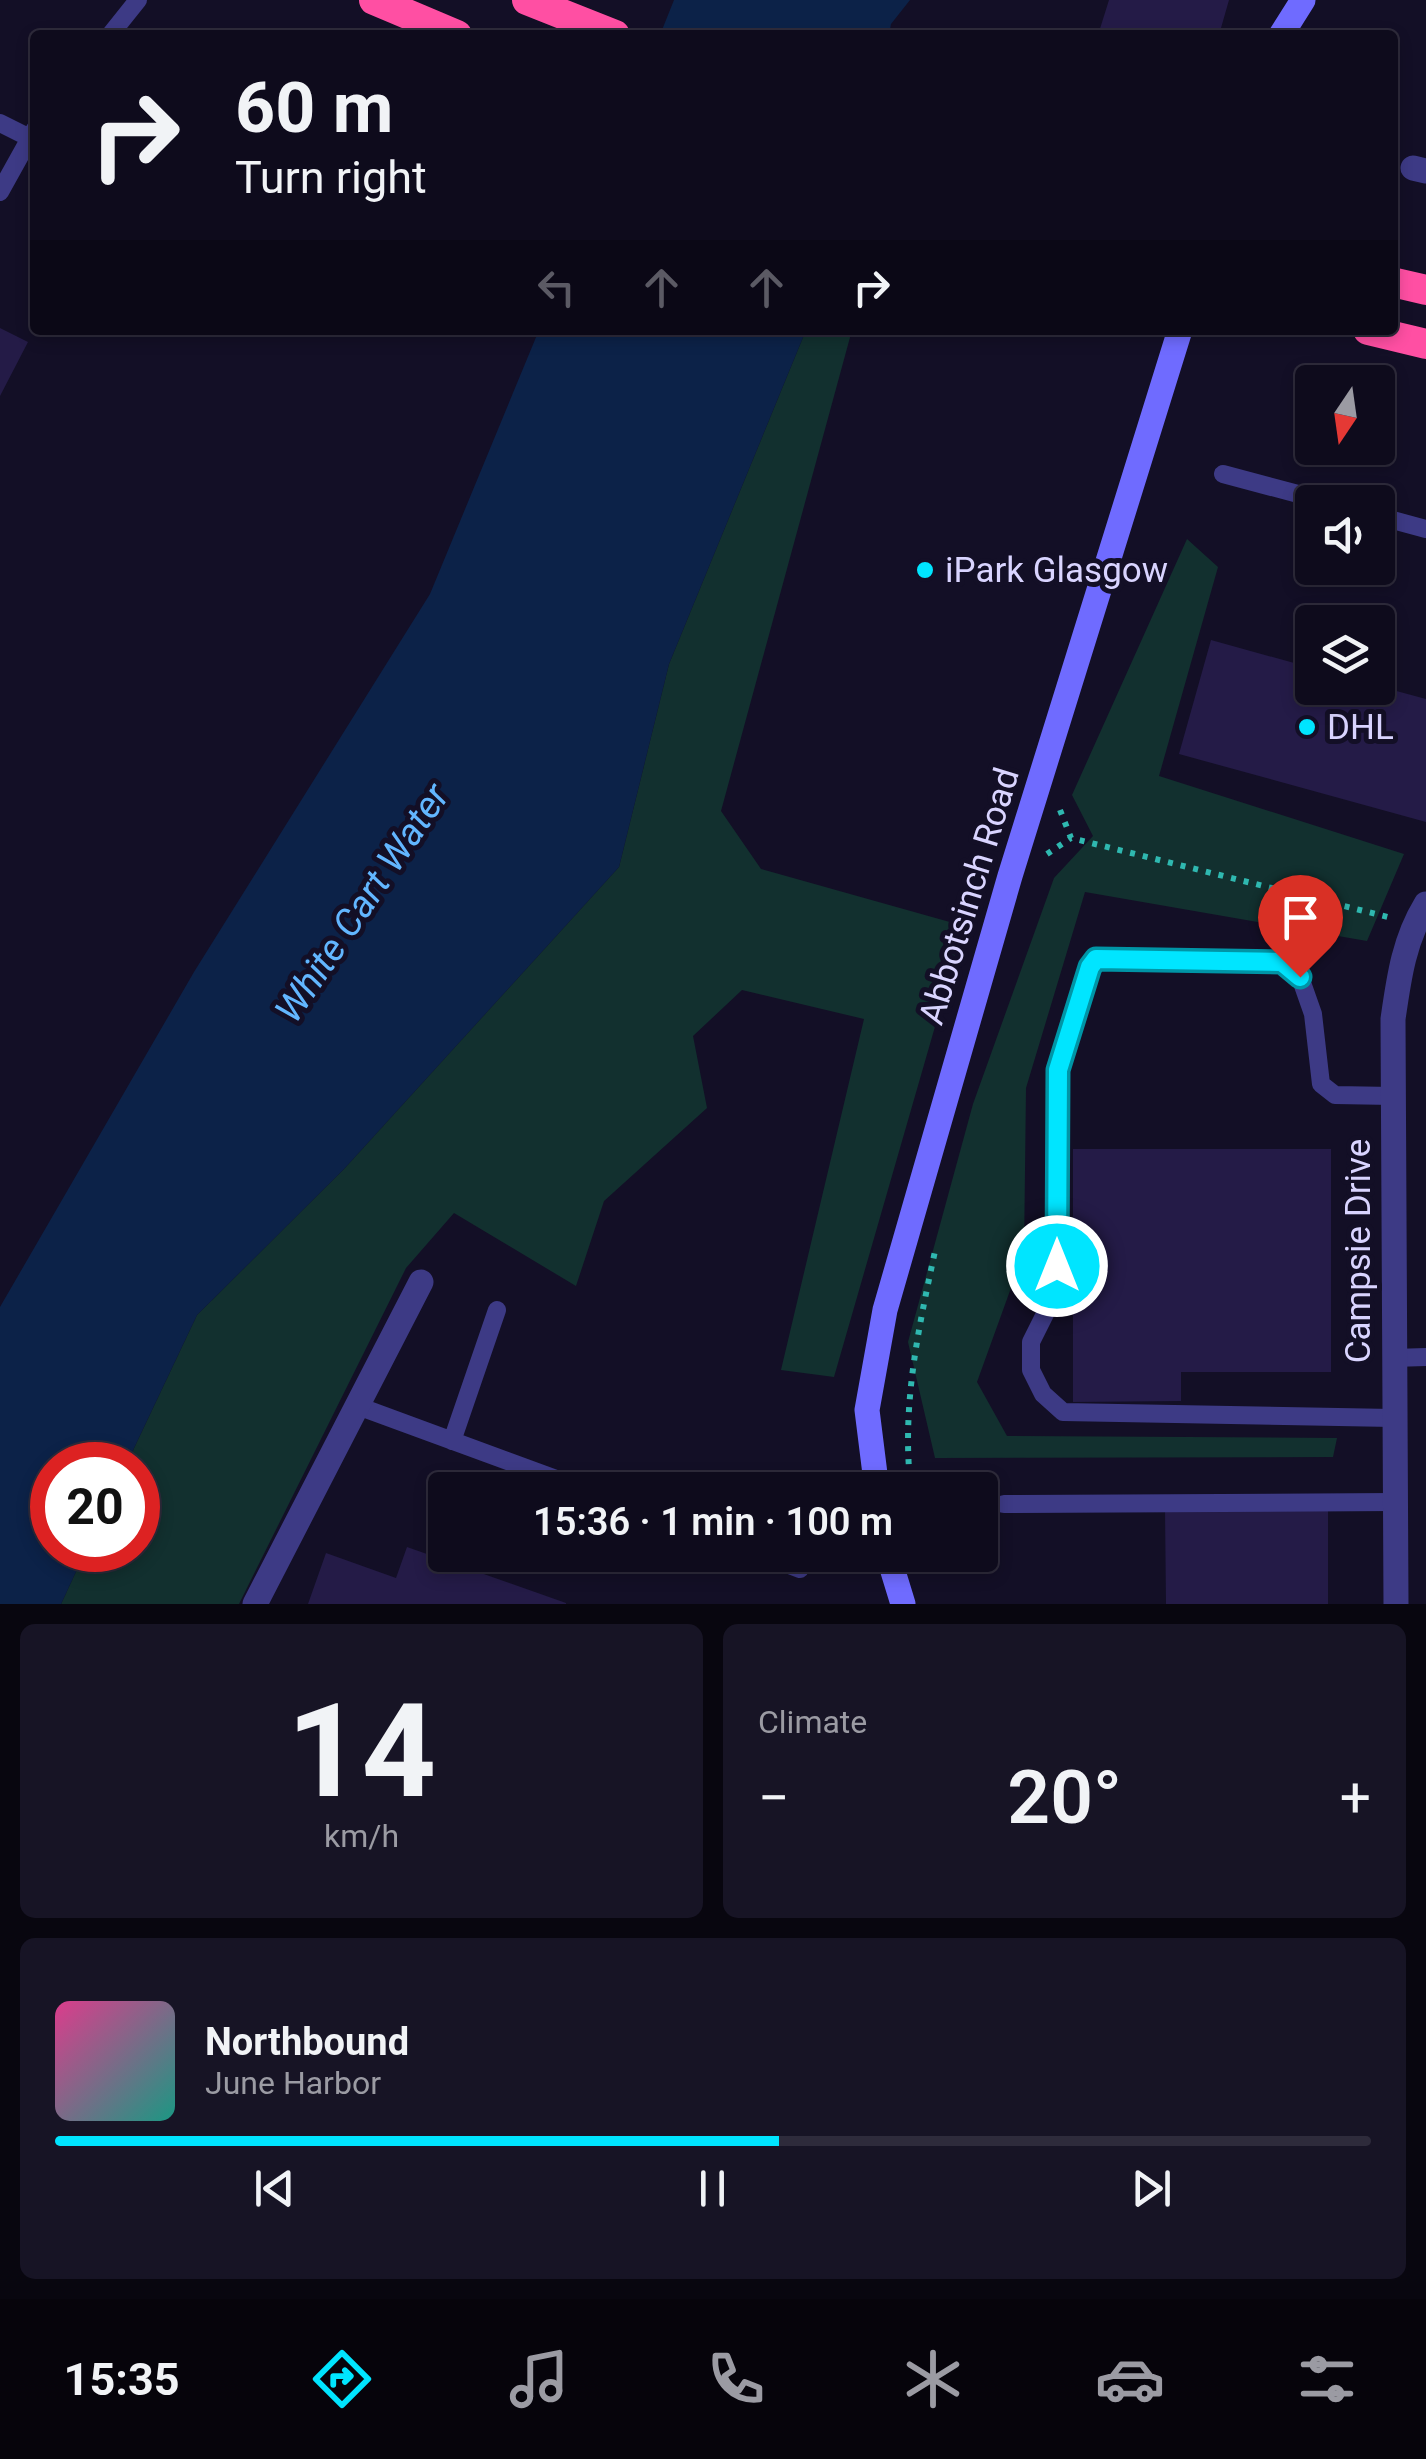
<!DOCTYPE html>
<meta charset="utf-8">
<style>
:root{--surface:#0e0b1c;--page:#171425;--text:#f1f3f6;--muted:#9b9ba3;--line:#2e2b3b;--accent:#00e5ff}
body{margin:0;font-family:Roboto,sans-serif;background:var(--page);color:var(--text);height:100vh;display:flex;flex-direction:column;font-size:38px;white-space:nowrap}
*{box-sizing:border-box;margin:0}
p{font-size:32px;color:var(--muted)}
.icon{flex:none;width:55px;height:55px;fill:none;stroke:currentColor;stroke-width:2;stroke-linecap:round;stroke-linejoin:round}
.map{position:relative;height:1604px;overflow:hidden}
.details{display:flex;flex-direction:column;gap:20px;padding:20px;background:#08060f;flex:1}
.details>*{flex:none}
.banner{position:absolute;left:30px;top:30px;width:1368px;height:305px;border-radius:10px;box-shadow:0 5px 15px #0003,0 0 0 2px var(--line);background:#0e0b1c;color:var(--text);overflow:hidden}
.needle{width:65px;rotate:193deg}
.fabs{position:absolute;left:1295px;top:365px;display:grid;gap:20px}
.fabs a{display:grid;place-items:center;width:100px;height:100px;border-radius:10px;background:var(--surface);box-shadow:0 5px 15px #0003,0 0 0 2px var(--line);font-size:50px}
.speed{position:absolute;left:30px;top:1442px;display:flex;gap:20px;font-size:50px;font-weight:700;text-align:center}
.speed>*{display:grid;place-content:center;width:130px;height:130px;border-radius:50%;background:var(--surface);box-shadow:0 5px 15px #0003,0 0 0 2px var(--line);line-height:1}
.speed .limit{border:15px solid #d22;background:#fff;color:#111}
.pin{position:absolute;display:grid;place-items:center;width:85px;height:85px;color:#fff;margin:-102px -42px;border-radius:50% 50% 50% 0;rotate:-45deg;box-shadow:0 0 10px #0007}
.pin .icon{rotate:45deg}
.me{position:absolute;width:110px;margin:-55px;rotate:0deg;stroke-linejoin:round;filter:drop-shadow(0 0 8px #0008)}
.turn{display:flex;align-items:center;gap:35px;height:210px;padding:0 40px;font-size:45px}
.turn .icon{width:130px;height:130px;stroke-width:2.5}
.turn b{display:block;font-size:70px;line-height:85px}
.lanes{display:flex;align-items:center;height:95px;padding:0 40px;background:#0003;justify-content:center;gap:50px;direction:ltr}
.lanes .off{opacity:.35}
.big{font-size:75px;font-weight:600;line-height:1.1}
.details .widget{flex:1;display:flex;flex-direction:column;justify-content:center;gap:15px;min-width:0;padding:0 35px;border-radius:15px;background:var(--page)}
.details .dial{align-items:center;gap:0}
.dial b{font-size:130px;line-height:1}
.song{display:flex;align-items:center;gap:30px}
.cover{width:120px;height:120px;border-radius:15px;background:linear-gradient(135deg,hsl(330 70% 55%),hsl(170 70% 35%))}
.played{height:10px;border-radius:5px;background:linear-gradient(90deg,var(--accent) 55%,var(--line) 55%)}
.keys{display:flex;justify-content:space-around;direction:ltr}
.heat{display:flex;justify-content:space-between;align-items:center;font-size:55px;direction:ltr}
.details .tiles{flex:1;display:grid;gap:20px;grid-template-columns:1fr 1fr}
.widget:last-child{grid-column:span 2}
.trip{position:absolute;left:428px;top:1472px;width:570px;height:100px;border-radius:10px;background:var(--surface);box-shadow:0 5px 15px #0003,0 0 0 2px var(--line);font-weight:600;line-height:100px;text-align:center}
.tabs{display:flex;height:160px;justify-content:space-around;align-items:center;background:#06040b;color:var(--muted)}
.tabs .icon{width:70px;height:70px}
.tabs .on{color:var(--accent)}
.tabs b{font-size:45px;color:var(--text)}
.map>svg:first-child{display:block}
</style>
<div class="map">
<svg width="1426" height="1604" viewBox="0 0 1426 1604">
<rect width="100%" height="100%" fill="#130f26"/>
<path fill="#12302f" d="M 806,330 L 852,330 L 721,811 L 761,869 L 964,926 L 834,1377 L 781,1370 L 864,1019 L 742,990 L 693,1036 L 707,1108 L 604,1201 L 576,1286 L 454,1213 L 406,1268 L 239,1604 L 61,1604 L 86,1550 L 138,1550 L 138,1465 L 126,1465 L 197,1315 L 344,1169 L 619,867 L 669,664 Z
M 1187,539 L 1218,567 L 1159,776 L 1404,854 L 1367,941 L 1085,892 L 1026,1088 L 1024,1252 L 977,1382 L 1007,1436 L 1337,1438 L 1333,1457 L 935,1458 L 908,1342 L 973,1104 L 1054,878 L 1093,836 L 1072,795 Z"/>
<path fill="#0c2248" d="M 674,0 L 910,0 L 891,24 L 889,35 L 660,35 Z
M 539,330 L 806,330 L 669,664 L 619,867 L 344,1169 L 197,1315 L 126,1465 L 52,1465 L 52,1550 L 86,1550 L 61,1604 L 0,1604 L 0,1307 L 194,972 L 430,594 Z"/>
<path fill="#241b47" d="M 1109,0 L 1229,0 L 1219,35 L 1098,35 Z
M 0,328 L 28,342 L 0,396 Z
M 1211,640 L 1312,668 L 1312,688 L 1378,686 L 1426,699 L 1426,822 L 1179,754 Z
M 1073,1149 L 1331,1149 L 1331,1372 L 1181,1372 L 1181,1401 L 1073,1402 Z
M 1165,1509 L 1328,1509 L 1328,1604 L 1166,1604 Z
M 407,1547 L 566,1603 L 566,1604 L 308,1604 L 326,1553 L 396,1578 Z"/>
<g fill="none" stroke-linecap="round" stroke-linejoin="round">
<path stroke="#2fb8b0" stroke-width="6" stroke-dasharray="5 8" stroke-linecap="butt" d="M 1060,810 L 1071,838 L 1388,917
M 1047,854 L 1071,838
M 911,1490 C 901,1408 918,1331 935,1251"/>
<path stroke="#3d3a85" stroke-width="18" d="M 110,35 L 138,0
M 0,123 L 28,137
M 0,192 L 35,129
M 1223,474 L 1328,502
M 1378,516 L 1426,529
M 1393,1096 L 1335,1095 L 1321,1084 L 1313,1014 L 1300,977 L 1282,962 L 1096,959 L 1089,967 L 1057,1070 L 1057,1266 L 1045,1314 L 1031,1342 L 1031,1370 L 1043,1394 L 1063,1412 L 1393,1418
M 1393,1358 L 1426,1357
M 355,1405 L 586,1490
M 452,1441 L 497,1310
M 795,1482 L 819,1487 L 875,1480
M 1004,1504 L 1395,1502
M 763,1555 L 800,1569"/>
<path stroke="#3d3a85" stroke-width="25" d="M 1413,168 L 1426,171
M 255,1604 L 421,1282
M 1396,1604 L 1393,1019 C 1399,977 1404,940 1426,904"/>
<path stroke="#6f6bff" stroke-width="25" d="M 1281,35 L 1303,0
M 877,1490 L 867,1410 L 885,1310 L 1010,876 L 1180,330
M 888,1555 L 903,1604"/>
<path stroke="#ff4fa3" stroke-width="30" d="M 374,0 L 457,35
M 527,0 L 615,35
M 1392,282 L 1426,290
M 1368,330 L 1426,344"/>
</g>
<g fill="none" stroke-linecap="round" stroke-linejoin="round">
<defs>
<path id="route" d="M 1057,1266 L 1058,1070 L 1090,967 L 1096,959 L 1282,962 L 1300,977"/>
</defs>
<use href="#route" stroke="#0095a6" stroke-width="25"/>
<use href="#route" stroke="#00e5ff" stroke-width="18"/>
</g>
<g fill="#00e5ff" stroke="#130f26" stroke-width="4">
<circle cx="925" cy="570" r="10"/>
<circle cx="1307" cy="727" r="10"/>
</g>
<g text-anchor="middle" stroke-width="10" stroke-linejoin="round" paint-order="stroke">
<g font-size="35" fill="#d9d4ff" stroke="#130f26" text-anchor="start">
<text x="945" y="582">iPark Glasgow</text>
<text x="1327" y="739">DHL</text>
</g>
<g font-size="35" fill="#d9d4ff" stroke="#130f26">
<text transform="translate(969 896) rotate(-73)" y="12">Abbotsinch Road</text>
<text transform="translate(1358 1251) rotate(-90)" y="12">Campsie Drive</text>
</g>
<g font-size="38" font-style="italic" fill="#62b6ff" stroke="#130f26">
<text transform="translate(362 903) rotate(-56)" y="13">White Cart Water</text>
</g>
</g>
</svg>
<div class="fabs">
<a><svg class="needle" viewBox="-14 -14 28 28"><path d="M0-13l5 13h-10z" fill="#e53935"/><path d="M0 13l5-13h-10z" fill="#9b9ba3"/></svg></a>
<a><svg class="icon" aria-label="sound" viewBox="0 0 24 24"><path d="M4 9h4l5-4v14l-5-4H4zM17 9q2 3 0 6"/></svg></a>
<a><svg class="icon" aria-label="layers" viewBox="0 0 24 24"><path d="M12 4l9 5-9 5-9-5zM3 14l9 5 9-5"/></svg></a>
</div>
<div class="speed"><div class="limit">20</div></div>
<div class="pin" style="left:1300px;top:977px;background:#d93025"><svg class="icon" aria-label="arrive" viewBox="0 0 24 24"><path d="M6 21V4h12l-3 4 3 4H6"/></svg></div>
<svg class="me" style="left:1057px;top:1266px" viewBox="-20 -20 40 40"><circle r="17" fill="#00e5ff" stroke="#fff" stroke-width="3"/><path d="M0-11L8 9 0 5-8 9z" fill="#fff"/></svg>
<div class="trip">15:36 · 1 min · 100 m</div>
<div class="banner">
<div class="turn"><svg class="icon" aria-label="right" viewBox="0 0 24 24"><path d="M7 20v-9h11M14 6l5 5-5 5"/></svg><div><b>60 m</b>Turn right</div></div>
<div class="lanes"><svg class="icon off" aria-label="left" viewBox="0 0 24 24"><path d="M17 20v-9H6M10 6l-5 5 5 5"/></svg><svg class="icon off" aria-label="ahead" viewBox="0 0 24 24"><path d="M12 20V5M6 11l6-6 6 6"/></svg><svg class="icon off" aria-label="ahead" viewBox="0 0 24 24"><path d="M12 20V5M6 11l6-6 6 6"/></svg><svg class="icon" aria-label="right" viewBox="0 0 24 24"><path d="M7 20v-9h11M14 6l5 5-5 5"/></svg></div>
</div>
</div>
<section class="details">
<div class="tiles">
<div class="widget dial"><b>14</b><p>km/h</p></div>
<div class="widget"><p>Climate</p>
<div class="heat"><a>−</a><b class="big">20°</b><a>+</a></div>
</div>
<div class="widget">
<div class="song"><i class="cover"></i><div><b>Northbound</b><p>June Harbor</p></div></div>
<div class="played"></div>
<div class="keys"><svg class="icon" aria-label="previous" viewBox="0 0 24 24"><path d="M18 5L8 12l10 7zM5 5v14"/></svg><svg class="icon" aria-label="pause" viewBox="0 0 24 24"><path d="M8 5v14M16 5v14"/></svg><svg class="icon" aria-label="next" viewBox="0 0 24 24"><path d="M6 5l10 7-10 7zM19 5v14"/></svg></div>
</div>
</div>
</section>
<nav class="tabs">
<b>15:35</b>
<svg class="icon on" aria-label="directions" viewBox="0 0 24 24"><path d="M12 3l9 9-9 9-9-9zM9 14v-3h6M13 9l2 2-2 2"/></svg>
<svg class="icon" aria-label="music" viewBox="0 0 24 24"><path d="M9 18V5l10-2v13"/><circle cx="6" cy="18" r="3"/><circle cx="16" cy="16" r="3"/></svg>
<svg class="icon" aria-label="phone" viewBox="0 0 24 24"><path d="M5 4h4l2 5-3 2q2 4 5 5l2-3 5 2v4C11 20 4 13 5 4z"/></svg>
<svg class="icon" aria-label="climate" viewBox="0 0 24 24"><path d="M12 3v18M4 7l16 10M4 17L20 7"/></svg>
<svg class="icon" aria-label="car" viewBox="0 0 24 24"><path d="M5 17H2v-5l4-1 3-4h7l3 4 3 1v5h-3M9 17h6M6 11h13"/><circle cx="7" cy="17" r="2"/><circle cx="17" cy="17" r="2"/></svg>
<svg class="icon" aria-label="filters" viewBox="0 0 24 24"><path d="M4 7h16M4 17h16"/><circle cx="9" cy="7" r="2"/><circle cx="15" cy="17" r="2"/></svg>
</nav>
